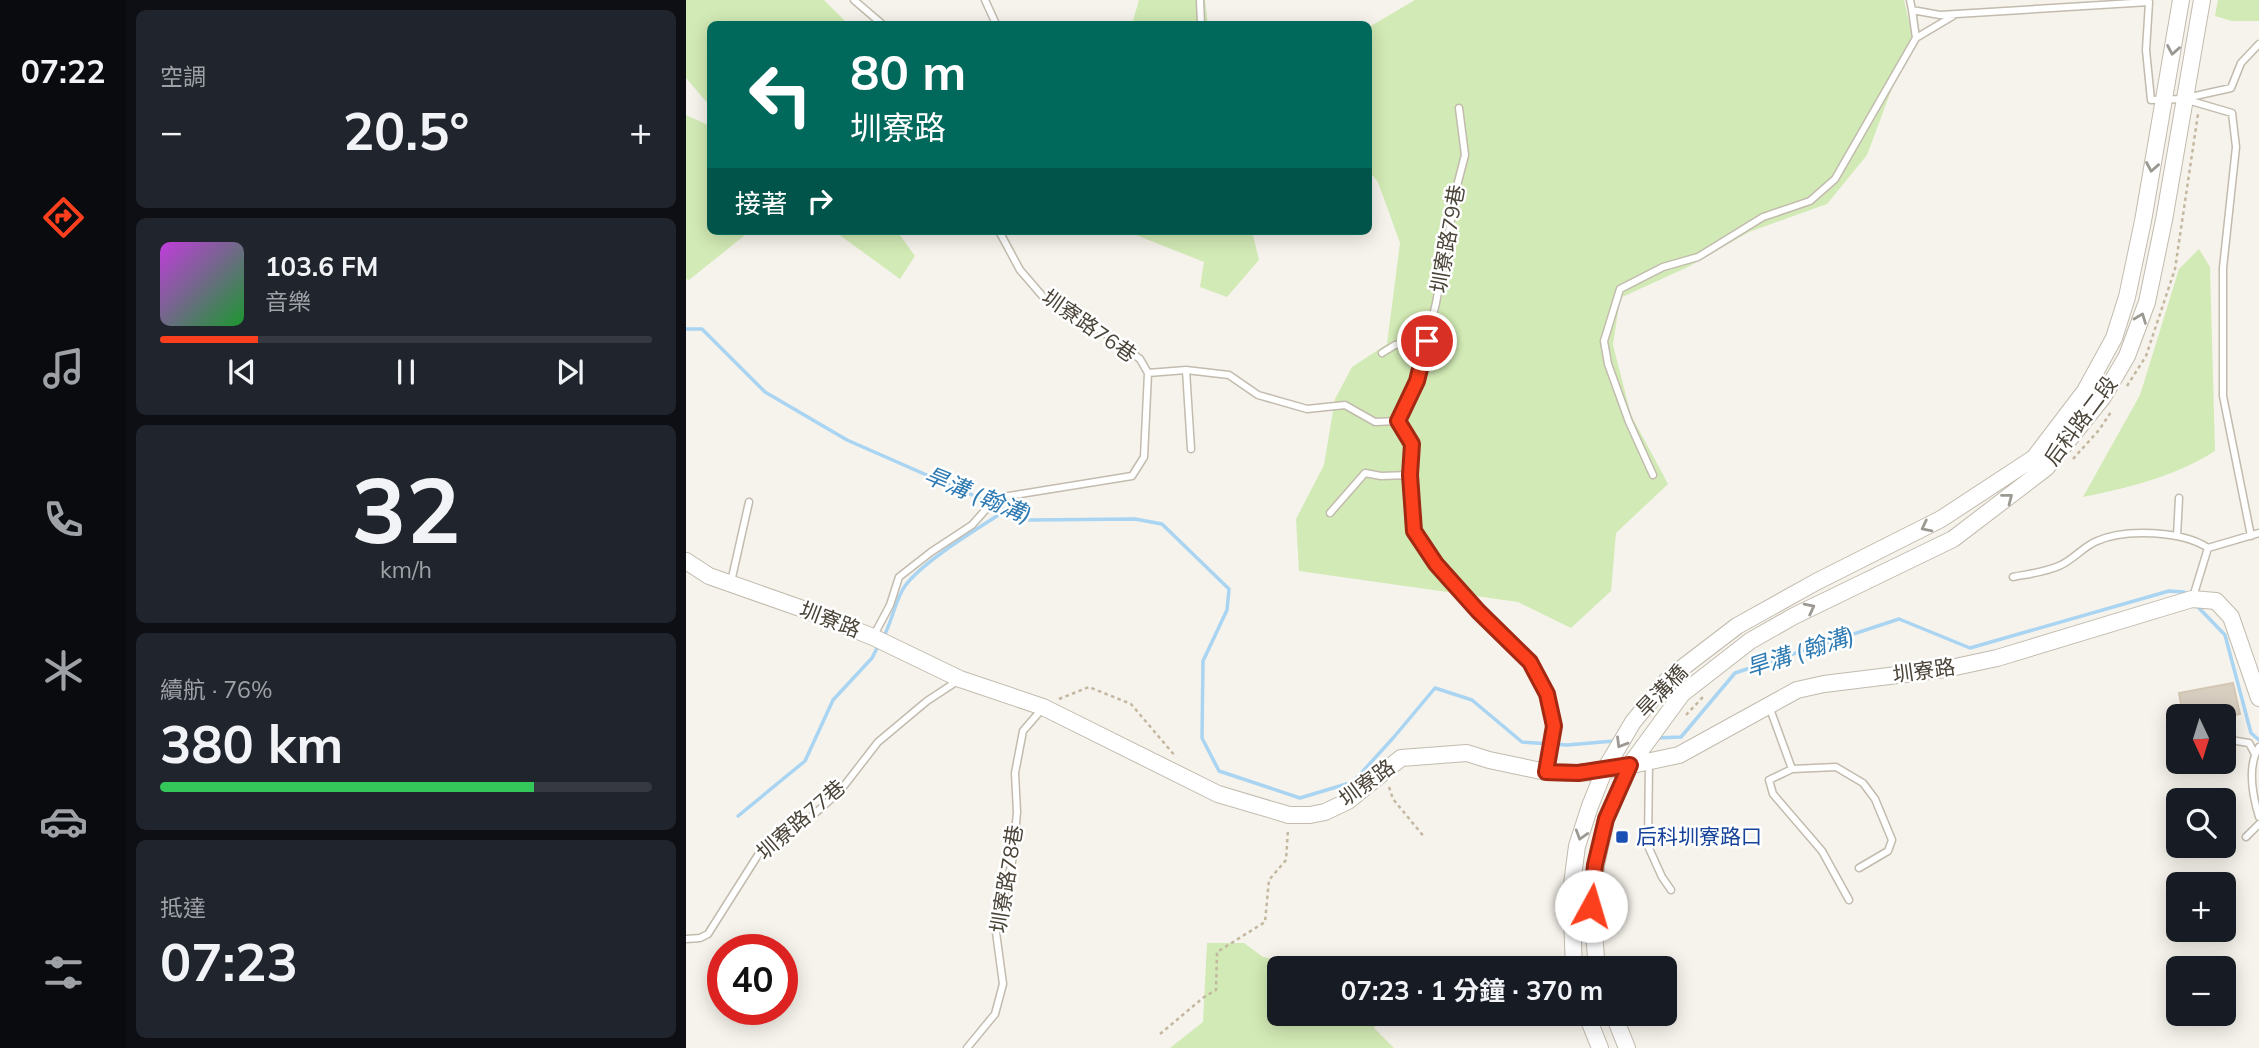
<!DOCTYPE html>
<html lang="zh-TW">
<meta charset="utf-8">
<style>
:root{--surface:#171b24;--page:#20242c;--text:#f1f3f6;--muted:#9ea1a6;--line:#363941;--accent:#fc3f1d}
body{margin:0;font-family:Mulish,"Noto Sans TC",sans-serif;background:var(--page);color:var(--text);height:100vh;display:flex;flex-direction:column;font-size:26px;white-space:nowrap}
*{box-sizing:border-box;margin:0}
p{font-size:23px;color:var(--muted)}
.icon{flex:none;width:38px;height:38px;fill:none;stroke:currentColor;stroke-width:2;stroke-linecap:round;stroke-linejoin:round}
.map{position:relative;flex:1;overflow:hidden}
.sheet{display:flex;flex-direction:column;gap:10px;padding:10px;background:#0d0f14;width:560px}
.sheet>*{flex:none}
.hud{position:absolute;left:21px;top:21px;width:665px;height:214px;border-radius:10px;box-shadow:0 4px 18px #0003;background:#00695c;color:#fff;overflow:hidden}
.needle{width:46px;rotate:176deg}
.controls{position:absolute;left:1480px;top:704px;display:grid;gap:14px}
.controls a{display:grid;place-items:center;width:70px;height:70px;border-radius:10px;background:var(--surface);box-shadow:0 4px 18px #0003;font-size:35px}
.speed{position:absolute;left:21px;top:934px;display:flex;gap:14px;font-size:35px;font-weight:700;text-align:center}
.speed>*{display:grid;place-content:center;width:91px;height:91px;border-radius:50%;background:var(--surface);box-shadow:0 4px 18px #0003;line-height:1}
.speed .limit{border:10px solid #d22;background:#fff;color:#111}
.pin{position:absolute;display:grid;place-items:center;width:60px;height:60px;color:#fff;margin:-30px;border:4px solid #fff;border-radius:50%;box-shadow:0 2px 7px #0007}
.me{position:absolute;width:77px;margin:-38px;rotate:6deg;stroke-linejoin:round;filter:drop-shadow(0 0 5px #0008)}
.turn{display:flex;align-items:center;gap:24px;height:147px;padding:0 28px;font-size:32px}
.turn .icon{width:91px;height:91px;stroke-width:2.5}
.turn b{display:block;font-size:49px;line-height:60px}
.then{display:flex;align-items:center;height:66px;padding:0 28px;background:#0003;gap:14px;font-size:26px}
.big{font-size:52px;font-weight:700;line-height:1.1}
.sheet .tile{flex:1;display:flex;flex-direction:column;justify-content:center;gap:10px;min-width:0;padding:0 24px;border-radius:10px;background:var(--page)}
.sheet .dial{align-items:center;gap:0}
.dial b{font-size:91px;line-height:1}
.song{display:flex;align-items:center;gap:21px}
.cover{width:84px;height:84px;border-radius:10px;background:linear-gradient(135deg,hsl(290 70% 55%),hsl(130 70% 35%))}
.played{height:7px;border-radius:4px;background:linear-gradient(90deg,var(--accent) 20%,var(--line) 20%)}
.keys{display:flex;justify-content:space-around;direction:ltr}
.heat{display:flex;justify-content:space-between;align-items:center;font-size:38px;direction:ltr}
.charge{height:10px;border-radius:5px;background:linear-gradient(90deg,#34c759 76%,var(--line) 0)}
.trip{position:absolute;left:581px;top:956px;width:410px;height:70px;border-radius:10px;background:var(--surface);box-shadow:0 4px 18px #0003;font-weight:700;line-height:70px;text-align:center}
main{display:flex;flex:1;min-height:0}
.tab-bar{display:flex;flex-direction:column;width:126px;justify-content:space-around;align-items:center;background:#090b0e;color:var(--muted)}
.tab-bar .icon{width:49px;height:49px}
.tab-bar .current{color:var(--accent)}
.tab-bar b{font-size:32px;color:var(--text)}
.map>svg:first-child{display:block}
</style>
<main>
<nav class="tab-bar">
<b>07:22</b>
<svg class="icon current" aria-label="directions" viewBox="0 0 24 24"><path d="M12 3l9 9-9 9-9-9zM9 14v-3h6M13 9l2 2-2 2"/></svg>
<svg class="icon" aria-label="music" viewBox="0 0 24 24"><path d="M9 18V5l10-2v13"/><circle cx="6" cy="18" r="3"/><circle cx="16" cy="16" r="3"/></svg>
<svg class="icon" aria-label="phone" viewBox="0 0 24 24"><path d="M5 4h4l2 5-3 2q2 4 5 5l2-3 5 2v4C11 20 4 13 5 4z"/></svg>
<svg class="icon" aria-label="climate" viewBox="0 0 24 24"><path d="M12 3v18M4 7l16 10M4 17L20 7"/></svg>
<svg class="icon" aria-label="car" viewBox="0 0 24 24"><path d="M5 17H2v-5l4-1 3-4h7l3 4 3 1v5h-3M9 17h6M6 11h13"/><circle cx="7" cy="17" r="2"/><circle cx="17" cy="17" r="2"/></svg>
<svg class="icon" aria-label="filters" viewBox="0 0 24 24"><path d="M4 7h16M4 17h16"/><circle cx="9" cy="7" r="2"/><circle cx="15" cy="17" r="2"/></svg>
</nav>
<section class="sheet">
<div class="tile"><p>空調</p>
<div class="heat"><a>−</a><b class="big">20.5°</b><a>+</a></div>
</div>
<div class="tile">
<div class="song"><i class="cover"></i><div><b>103.6 FM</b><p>音樂</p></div></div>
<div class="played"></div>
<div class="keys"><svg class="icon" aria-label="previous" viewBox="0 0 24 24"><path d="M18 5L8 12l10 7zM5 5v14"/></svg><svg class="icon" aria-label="pause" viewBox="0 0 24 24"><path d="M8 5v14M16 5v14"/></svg><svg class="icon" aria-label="next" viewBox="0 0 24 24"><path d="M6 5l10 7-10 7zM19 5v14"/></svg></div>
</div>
<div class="tile dial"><b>32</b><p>km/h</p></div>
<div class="tile"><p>續航 · 76%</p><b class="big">380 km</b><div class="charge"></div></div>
<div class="tile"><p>抵達</p><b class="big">07:23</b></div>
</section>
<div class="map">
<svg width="1573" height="1048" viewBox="0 0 1573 1048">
<rect width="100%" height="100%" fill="#f6f3ec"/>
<path fill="#d2eab5" d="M 0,0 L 138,0 L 162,24 L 24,24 L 24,106 L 0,78 Z
M 453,0 L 519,0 L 522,24 L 446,24 Z
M 729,0 L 1218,0 L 1226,35 L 1181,155 L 1141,204 L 1063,232 L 1002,267 L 934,298 L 927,345 L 945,415 L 982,484 L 930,533 L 925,591 L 885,628 L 832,602 L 613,571 L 610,519 L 638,465 L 649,399 L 666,367 L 701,344 L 714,243 L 692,182 L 683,171 L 683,27 Z
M 1532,0 L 1573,0 L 1573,21 L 1546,21 L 1529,16 Z
M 0,115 L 24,126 L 24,231 L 64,231 L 3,280 L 0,279 Z
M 148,231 L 211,231 L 229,256 L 214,279 Z
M 440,231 L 566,231 L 573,260 L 541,297 L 514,287 L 518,262 Z
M 1513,249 L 1524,267 L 1529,451 C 1490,476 1442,488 1397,497 L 1454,395 L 1493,269 Z
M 521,943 L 558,943 L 577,957 L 627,968 L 593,968 L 593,1013 L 696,1013 L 688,1028 L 708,1048 L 484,1048 L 517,1022 Z"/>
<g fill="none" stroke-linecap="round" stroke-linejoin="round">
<path stroke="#a9d4f2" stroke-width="3.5" d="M 0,329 L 16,329 L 79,392 L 161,440 L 343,520 L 449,519 L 476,524 L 543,589 L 541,610 L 517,661 L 516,738 L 533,771 L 614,798 L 667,782 L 708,737 L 749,688 L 786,700 L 836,742 L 881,745 L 928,741
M 1511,606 L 1539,635 L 1565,733 L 1573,740
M 198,636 C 206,621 210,598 219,586 C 238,560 292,529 320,510
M 970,738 L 995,737 L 1049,673 L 1213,619 L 1284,648 L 1483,591 L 1498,592 L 1501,595
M 52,816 L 119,761 L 147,700 L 186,658 L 192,646"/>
</g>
<path fill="#d8cfc1" stroke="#d3c7b4" stroke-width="2" d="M 1547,683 L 1554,714 L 1538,717 L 1497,716 L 1493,693 Z"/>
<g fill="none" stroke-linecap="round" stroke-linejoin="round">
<defs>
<path id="service" d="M 168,0 L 196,24
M 299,0 L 310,24
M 514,0 L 515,24
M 1224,0 L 1226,10 L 1254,15 L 1463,2 L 1460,50 L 1465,100 L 1498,99 L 1546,113 L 1550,147 L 1537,268 L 1537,396 L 1565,536
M 1230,38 L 1267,16
M 1500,98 L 1545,88 L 1555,63 L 1573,44
M 773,108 L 779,155 L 772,182 L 750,303 L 731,381 L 711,421 L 726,444 L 724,475 L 728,532 L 750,564 L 792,611 L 844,662 L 861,694 L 868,726 L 860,770
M 696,353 L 709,345 L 741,341
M 500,370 L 505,449
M 462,373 L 500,370 L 543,375 L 572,395 L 621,409 L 659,405 L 689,422 L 711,421
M 967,475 L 943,422 L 922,364 L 918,341 L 934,289 L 977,267 L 1012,257 L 1077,217 L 1124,201 L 1149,179 L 1230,38 L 1226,10
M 644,513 L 679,473 L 695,476 L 724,475
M 1491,536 L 1493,498
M 1327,577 C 1342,574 1361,572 1375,565 C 1388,559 1398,546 1411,541 C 1439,528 1497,531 1522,548
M 45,582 L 63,502
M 1507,597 L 1522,548 L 1573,533
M 188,635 L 204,605 L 213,577 L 245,552 L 286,525 L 310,498 L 446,476 L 458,457 L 462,373 L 454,359 L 421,335 L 396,318 L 359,299 L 334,270 L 313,231
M 1083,706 L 1106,769 L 1083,780 L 1087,794 L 1136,851 L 1163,900
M 1538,739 L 1563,743 L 1569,754
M 1573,747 C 1561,766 1567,797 1573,817
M 1490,758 L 1493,756
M 963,762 L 962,846 L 976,877 L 985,890
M 1106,769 L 1150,767 L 1177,783 L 1189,799 L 1206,840 L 1202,851 L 1173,868
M 1560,837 L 1573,824
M 0,939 L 14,938 L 22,934 L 72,855 L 85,842 L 103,835 L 134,809 L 154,791 L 192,742 L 241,701 L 273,680
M 281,1048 L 309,1014 L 317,984 L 310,932 L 327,857 L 331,812 L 329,773 L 337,731 L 356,709"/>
<path id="tertiary" d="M 0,561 L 23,576 L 114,608 L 187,637 L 274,679 L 357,707 L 532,794 L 603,815 L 624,815 L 639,812 L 662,801 L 715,758 L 781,753 L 803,760 L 860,772 L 892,773 L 918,771 L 993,755 L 1111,690 L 1138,684 L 1260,669 L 1311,658 L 1506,599 L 1530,601 L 1545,617 L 1573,698
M 888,968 L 885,892 L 891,846 L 904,806 L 918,771 L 947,722 L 983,678 L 1051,626 L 1130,582 L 1255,519 L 1348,458 L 1399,391 L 1428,338 L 1441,297 L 1457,221 L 1495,0
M 913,968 L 910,958 L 906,906 L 910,865 L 920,819 L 944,765 L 996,694 L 1064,641 L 1108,616 L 1267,539 L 1360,468 L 1417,397 L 1441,356 L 1461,302 L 1478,220 L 1516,0
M 900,1013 L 914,1048
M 927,1013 L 941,1048"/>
</defs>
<use href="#service" stroke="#c2bbae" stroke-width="9"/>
<use href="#tertiary" stroke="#c2bbae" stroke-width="18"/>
<path stroke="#c4b79f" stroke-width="2.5" stroke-dasharray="3.5 3.5" stroke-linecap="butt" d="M 1441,386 L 1460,356 L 1489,269 L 1512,114
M 1387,459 L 1413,430 L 1425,412
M 373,699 L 403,687 L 445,704 L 490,757
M 1000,715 L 1017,697
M 703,787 L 707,799 L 739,838
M 474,1034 L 518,997 L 530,990 L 531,952 L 579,922 L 583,880 L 600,860 L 602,829"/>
<use href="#service" stroke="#fff" stroke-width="6"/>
<use href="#tertiary" stroke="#fff" stroke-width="16"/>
</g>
<defs><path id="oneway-chevron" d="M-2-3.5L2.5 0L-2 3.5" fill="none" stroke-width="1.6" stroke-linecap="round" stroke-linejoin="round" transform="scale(1.75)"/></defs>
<g stroke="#9c9892">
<use href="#oneway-chevron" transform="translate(1487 50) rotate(100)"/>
<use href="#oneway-chevron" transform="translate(1466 167) rotate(100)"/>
<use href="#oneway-chevron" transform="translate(1455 318) rotate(-69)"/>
<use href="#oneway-chevron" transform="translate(1322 498) rotate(-38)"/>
<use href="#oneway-chevron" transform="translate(1240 527) rotate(153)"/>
<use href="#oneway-chevron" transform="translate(1124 608) rotate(-27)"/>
<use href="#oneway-chevron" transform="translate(935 743) rotate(121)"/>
<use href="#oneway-chevron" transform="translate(895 835) rotate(107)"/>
</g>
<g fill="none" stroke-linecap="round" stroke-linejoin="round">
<defs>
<path id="route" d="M 741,341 L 731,381 L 712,421 L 726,444 L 724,475 L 728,531 L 750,564 L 792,611 L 844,662 L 861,694 L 868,726 L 860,772 L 892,773 L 944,765 L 920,819 L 909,865 L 905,906"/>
</defs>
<use href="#route" stroke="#a42913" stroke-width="18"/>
<use href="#route" stroke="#fc3f1d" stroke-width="12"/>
</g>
<rect fill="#1a4fb4" stroke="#fff" stroke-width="2.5" x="929" y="830" width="14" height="14" rx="3.5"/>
<g text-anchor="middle" stroke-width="5" stroke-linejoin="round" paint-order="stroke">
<g font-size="21" fill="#4b4439" stroke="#fff">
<text transform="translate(762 239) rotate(-80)" y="7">圳寮路79巷</text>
<text transform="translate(403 326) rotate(35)" y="7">圳寮路76巷</text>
<text transform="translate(1395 421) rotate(-53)" y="7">后科路二段</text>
<text transform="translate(144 620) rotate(21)" y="7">圳寮路</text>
<text transform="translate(1238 671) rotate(-8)" y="7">圳寮路</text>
<text transform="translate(976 691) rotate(-46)" y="7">旱溝橋</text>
<text transform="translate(681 783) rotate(-36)" y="7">圳寮路</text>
<text transform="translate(115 820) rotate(-41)" y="7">圳寮路77巷</text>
<text transform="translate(321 879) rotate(-81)" y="7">圳寮路78巷</text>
</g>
<g font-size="21" fill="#164399" stroke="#fff" text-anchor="start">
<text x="950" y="844">后科圳寮路口</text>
</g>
<g font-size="23" font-style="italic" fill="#2e7ab2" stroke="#fff">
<text transform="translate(292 495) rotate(22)" y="8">旱溝 (翰溝)</text>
<text transform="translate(1114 652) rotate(-18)" y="8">旱溝 (翰溝)</text>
</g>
</g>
</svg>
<div class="controls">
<a><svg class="needle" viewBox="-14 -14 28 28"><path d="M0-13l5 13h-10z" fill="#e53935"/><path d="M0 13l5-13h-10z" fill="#9ea1a6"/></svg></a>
<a><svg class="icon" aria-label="search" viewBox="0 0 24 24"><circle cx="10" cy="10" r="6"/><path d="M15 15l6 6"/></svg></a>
<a>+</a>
<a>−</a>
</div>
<div class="speed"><div class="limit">40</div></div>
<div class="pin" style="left:741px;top:341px;background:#d93025"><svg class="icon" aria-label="arrive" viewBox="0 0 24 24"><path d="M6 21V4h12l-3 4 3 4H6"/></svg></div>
<svg class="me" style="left:905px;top:906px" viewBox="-20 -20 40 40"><circle r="19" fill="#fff"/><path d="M0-13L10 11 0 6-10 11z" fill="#fc3f1d"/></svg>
<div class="trip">07:23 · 1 分鐘 · 370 m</div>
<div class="hud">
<div class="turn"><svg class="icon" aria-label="left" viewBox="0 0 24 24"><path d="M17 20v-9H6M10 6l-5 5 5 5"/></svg><div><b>80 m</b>圳寮路</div></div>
<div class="then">接著<svg class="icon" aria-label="right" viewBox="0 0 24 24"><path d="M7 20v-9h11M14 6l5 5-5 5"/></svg></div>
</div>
</div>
</main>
